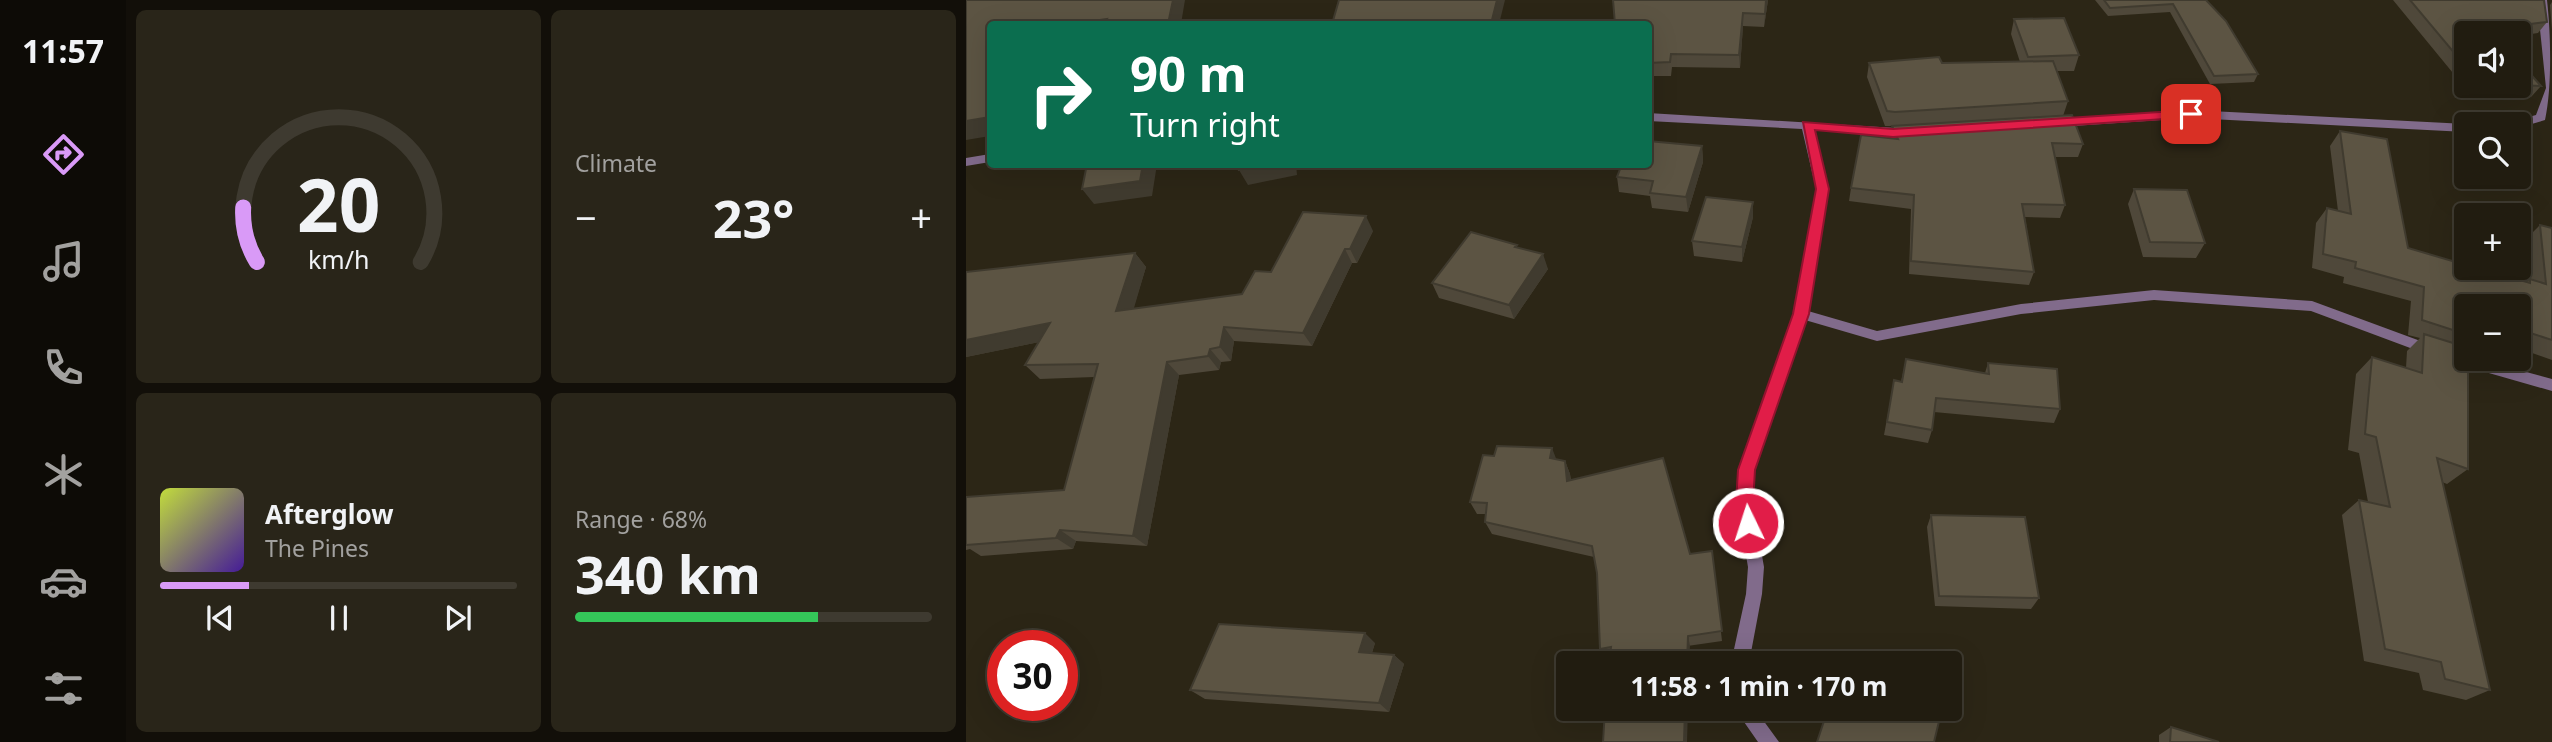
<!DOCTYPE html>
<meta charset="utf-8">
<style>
:root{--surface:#211c10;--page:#292519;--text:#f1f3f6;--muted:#a2a19f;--line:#3e3a30;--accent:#d99af7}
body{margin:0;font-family:"Noto Sans",sans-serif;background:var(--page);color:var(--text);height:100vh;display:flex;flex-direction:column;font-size:26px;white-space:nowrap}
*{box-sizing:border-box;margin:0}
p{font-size:23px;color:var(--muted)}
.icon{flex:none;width:38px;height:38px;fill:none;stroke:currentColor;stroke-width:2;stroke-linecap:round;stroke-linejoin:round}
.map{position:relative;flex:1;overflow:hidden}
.drawer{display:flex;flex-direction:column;gap:10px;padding:10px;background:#120f09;width:840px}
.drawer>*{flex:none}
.hud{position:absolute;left:21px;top:21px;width:665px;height:147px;border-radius:7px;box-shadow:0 7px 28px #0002,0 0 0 2px var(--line);background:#0b6e4f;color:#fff;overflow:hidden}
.fabs{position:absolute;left:1488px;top:21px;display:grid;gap:14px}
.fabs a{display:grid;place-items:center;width:77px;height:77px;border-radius:7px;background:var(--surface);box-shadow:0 7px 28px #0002,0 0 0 2px var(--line);font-size:35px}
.speed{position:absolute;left:21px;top:630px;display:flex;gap:14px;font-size:35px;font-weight:700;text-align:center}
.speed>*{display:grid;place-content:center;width:91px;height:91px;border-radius:50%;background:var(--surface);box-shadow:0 7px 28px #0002,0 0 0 2px var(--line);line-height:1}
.speed .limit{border:10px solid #d22;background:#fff;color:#111}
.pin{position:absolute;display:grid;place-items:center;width:60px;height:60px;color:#fff;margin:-30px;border-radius:14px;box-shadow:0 4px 10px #0006}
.me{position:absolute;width:77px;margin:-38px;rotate:356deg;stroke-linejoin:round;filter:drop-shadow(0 0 5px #0008)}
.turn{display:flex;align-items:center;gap:24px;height:147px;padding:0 28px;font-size:32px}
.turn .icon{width:91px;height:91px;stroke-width:2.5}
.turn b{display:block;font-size:49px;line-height:60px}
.big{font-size:52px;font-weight:700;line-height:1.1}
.drawer .tile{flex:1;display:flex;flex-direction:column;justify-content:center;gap:10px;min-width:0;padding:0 24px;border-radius:10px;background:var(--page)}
.drawer .dial{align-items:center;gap:0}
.dial svg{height:182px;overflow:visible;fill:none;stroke:var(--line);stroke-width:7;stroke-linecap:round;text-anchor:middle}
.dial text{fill:var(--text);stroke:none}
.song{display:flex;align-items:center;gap:21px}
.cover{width:84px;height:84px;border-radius:10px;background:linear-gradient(135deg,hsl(70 70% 55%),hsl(260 70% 35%))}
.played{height:7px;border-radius:4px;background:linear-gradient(90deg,var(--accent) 25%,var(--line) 25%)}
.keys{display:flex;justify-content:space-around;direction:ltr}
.heat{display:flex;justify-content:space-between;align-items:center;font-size:38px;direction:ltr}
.charge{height:10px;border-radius:5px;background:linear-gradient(90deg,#34c759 68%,var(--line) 0)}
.drawer .tiles{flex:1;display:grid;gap:10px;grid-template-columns:repeat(2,1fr)}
.trip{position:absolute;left:590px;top:651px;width:406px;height:70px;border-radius:7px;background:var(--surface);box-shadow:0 7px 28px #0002,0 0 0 2px var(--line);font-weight:700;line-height:70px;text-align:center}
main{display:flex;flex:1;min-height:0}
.tabs{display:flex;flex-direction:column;width:126px;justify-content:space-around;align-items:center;background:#0d0b06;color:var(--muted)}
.tabs .icon{width:49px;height:49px}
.tabs .active{color:var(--accent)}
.tabs b{font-size:32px;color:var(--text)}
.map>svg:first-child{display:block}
</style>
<main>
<nav class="tabs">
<b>11:57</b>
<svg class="icon active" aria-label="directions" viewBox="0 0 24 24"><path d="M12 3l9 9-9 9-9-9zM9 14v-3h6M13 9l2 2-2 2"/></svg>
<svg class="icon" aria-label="music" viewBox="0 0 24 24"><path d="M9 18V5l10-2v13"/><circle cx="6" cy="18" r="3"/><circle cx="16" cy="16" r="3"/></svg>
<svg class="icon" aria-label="phone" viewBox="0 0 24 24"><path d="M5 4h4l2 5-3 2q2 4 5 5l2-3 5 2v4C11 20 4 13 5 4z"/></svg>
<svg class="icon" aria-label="climate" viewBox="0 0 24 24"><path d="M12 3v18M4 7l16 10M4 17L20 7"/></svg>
<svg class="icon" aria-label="car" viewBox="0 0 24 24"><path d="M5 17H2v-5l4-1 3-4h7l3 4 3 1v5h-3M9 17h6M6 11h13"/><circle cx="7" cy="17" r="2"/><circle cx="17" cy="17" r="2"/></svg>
<svg class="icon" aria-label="filters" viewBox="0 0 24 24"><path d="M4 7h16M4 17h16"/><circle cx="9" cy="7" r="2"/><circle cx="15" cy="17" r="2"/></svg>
</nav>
<section class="drawer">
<div class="tiles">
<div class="tile dial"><svg viewBox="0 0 100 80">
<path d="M14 69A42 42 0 1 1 86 69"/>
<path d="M14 69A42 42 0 0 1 8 45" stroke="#d99af7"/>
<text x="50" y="56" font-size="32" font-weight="700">20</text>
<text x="50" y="72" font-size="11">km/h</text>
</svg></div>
<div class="tile"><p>Climate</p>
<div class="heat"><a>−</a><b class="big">23°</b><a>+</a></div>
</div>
<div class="tile">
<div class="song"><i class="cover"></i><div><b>Afterglow</b><p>The Pines</p></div></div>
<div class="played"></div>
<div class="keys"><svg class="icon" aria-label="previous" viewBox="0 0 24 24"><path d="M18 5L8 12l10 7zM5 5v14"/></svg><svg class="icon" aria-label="pause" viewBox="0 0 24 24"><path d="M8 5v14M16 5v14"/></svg><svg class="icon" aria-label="next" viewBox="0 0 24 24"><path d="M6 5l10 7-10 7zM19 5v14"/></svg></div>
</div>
<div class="tile"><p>Range · 68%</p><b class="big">340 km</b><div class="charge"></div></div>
</div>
</section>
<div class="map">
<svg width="1586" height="742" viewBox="0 0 1586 742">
<rect width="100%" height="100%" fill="#2c2616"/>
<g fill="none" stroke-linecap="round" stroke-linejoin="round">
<path fill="#816b8b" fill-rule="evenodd" d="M 1571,0 L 1581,0 C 1585,35 1586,88 1579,120 L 1552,128 L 1552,124 L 1547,124 L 1548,121 L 1570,115 L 1580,88 Z
M 1225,110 L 1500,124 L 1500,132 L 1225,118 L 1092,127 L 1086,123 L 1092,119 Z
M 682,113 L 947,129 L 947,135 L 943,136 L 848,130 L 862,189 L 842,311 L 911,331 L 1055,304 L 1188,290 L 1346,301 L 1468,346 L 1470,350 L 1468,354 L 1463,355 L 1345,311 L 1188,300 L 1055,314 L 911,341 L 839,320 L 788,470 L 787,504 L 798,567 L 796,594 L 783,663 L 765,663 L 780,594 L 782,567 L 771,504 L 772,470 L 828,314 L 850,189 L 836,129 L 682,121 Z
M 24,154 L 24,162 L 0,166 L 0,158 Z
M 1486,351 L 1500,355 L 1500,359 L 1512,359 L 1586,379 L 1586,391 L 1481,361 L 1479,357 L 1481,353 Z
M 769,709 L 789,709 L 813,742 L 792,742 Z"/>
</g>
<path fill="#4f483a" d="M 802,0 L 798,27 L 777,26 L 774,68 L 706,67 L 705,76 L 682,76 L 682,24 Z
M 1129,0 L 1240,0 L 1292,74 L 1288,82 L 1244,84 L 1204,12 L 1142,16 Z
M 1427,0 L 1578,0 L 1581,22 L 1572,33 L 1552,36 L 1552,33 L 1500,33 L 1500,86 L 1552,86 L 1552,60 L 1575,86 L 1565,97 L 1505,95 Z
M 1586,2 L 1586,30 L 1584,5 Z
M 1048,19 L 1113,55 L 1108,71 L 1090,71 L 1102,101 L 1097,116 L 1117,144 L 1112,157 L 1089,157 L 1099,205 L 1094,218 L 1059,217 L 1068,272 L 1063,285 L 943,274 L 945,209 L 883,201 L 885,188 L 925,139 L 926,126 L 919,126 L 901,77 L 903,63 L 1054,62 L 1045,34 Z
M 1374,131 L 1442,248 L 1560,282 L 1563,280 L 1559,240 L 1574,225 L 1586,228 L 1586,360 L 1552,348 L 1552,306 L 1500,306 L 1500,343 L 1491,341 L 1489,343 L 1502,469 L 1481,484 L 1476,482 L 1524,690 L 1500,700 L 1457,690 L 1453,673 L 1398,661 L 1376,515 L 1393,500 L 1402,502 L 1393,453 L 1382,450 L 1390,374 L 1406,357 L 1440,368 L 1441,351 L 1454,338 L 1442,335 L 1445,301 L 1377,283 L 1378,277 L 1346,268 L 1350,223 L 1361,208 L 1372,211 L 1364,146 Z
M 736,146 L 737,162 L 722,212 L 686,208 L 684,196 L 653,192 L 651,177 Z
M 1168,189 L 1239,243 L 1230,258 L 1177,257 L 1162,204 Z
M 787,202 L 787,217 L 776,262 L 728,256 L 726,241 Z
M 407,231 L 391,263 L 386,263 L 346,346 L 268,341 L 265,361 L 255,362 L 253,370 L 213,375 L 181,546 L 110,541 L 107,549 L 15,556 L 4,549 L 0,550 L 0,497 L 98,490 L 128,377 L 74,379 L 59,365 L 73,342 L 0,357 L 0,272 L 169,253 L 180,267 L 167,309 L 276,294 L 305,272 Z
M 552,248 L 582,269 L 548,319 L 473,298 L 466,283 Z
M 940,359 L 1019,373 L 1022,363 L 1094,409 L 1088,423 L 968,412 L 966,430 L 962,443 L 918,435 L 928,380 L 935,382 Z
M 590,459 L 599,461 L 604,474 L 605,480 L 724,554 L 746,551 L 756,641 L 638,658 L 634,649 L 631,573 L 628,557 L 526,534 L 519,522 L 520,514 L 511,514 L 504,502 Z
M 965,515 L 1073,598 L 1065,609 L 969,606 L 961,527 Z
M 409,643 L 406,653 L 428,655 L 438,664 L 423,712 L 239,699 L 224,690 Z
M 1205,727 L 1253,742 L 1193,742 L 1193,735 Z"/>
<path fill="#403b2f" d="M 207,0 L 219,0 L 215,24 L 202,24 Z
M 531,0 L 539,0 L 533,24 L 525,24 Z
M 800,0 L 802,0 L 798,27 L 799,14 Z
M 777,13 L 777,26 L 774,68 L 773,55 Z
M 141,19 L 144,24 L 105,24 Z
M 24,117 L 24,136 L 0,140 L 0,119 Z
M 736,146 L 737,162 L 722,212 L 720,197 Z
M 177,164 L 191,164 L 186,196 L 128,204 L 116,189 Z
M 299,164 L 330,164 L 331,175 L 282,185 L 273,170 Z
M 787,202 L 787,217 L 776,262 L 776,247 Z
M 400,216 L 407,231 L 391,263 L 384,249 Z
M 379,249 L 386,263 L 346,346 L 337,333 Z
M 169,253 L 180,267 L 163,325 L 150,311 Z
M 577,254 L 582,269 L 548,319 L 543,305 Z
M 84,323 L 98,337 L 0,357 L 0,340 Z
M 258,327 L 268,341 L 265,361 L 254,347 Z
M 244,349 L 255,362 L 253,370 L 242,356 Z
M 201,362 L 213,375 L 181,546 L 167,536 Z
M 586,448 L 591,461 L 584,458 Z
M 599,461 L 604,474 L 606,493 L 601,481 Z
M 94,530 L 110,541 L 107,549 L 90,538 Z
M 399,633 L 409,643 L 403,661 L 393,652 Z
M 722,636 L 724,646 L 723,663 L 721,663 Z
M 428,655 L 438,664 L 423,712 L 413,703 Z
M 719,709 L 722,709 L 721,742 L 718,742 Z"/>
<path fill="#5c5443" stroke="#403b2f" stroke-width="2" d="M 0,0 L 207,0 L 202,24 L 139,24 L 141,19 L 105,24 L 24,24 L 24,117 L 0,121 Z
M 373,0 L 531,0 L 525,24 L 366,24 Z
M 647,0 L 800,0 L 799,14 L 777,13 L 773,55 L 705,54 L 704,62 L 682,63 L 682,24 L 649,24 Z
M 1138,0 L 1240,0 L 1260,21 L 1292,74 L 1248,76 L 1207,4 L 1144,8 Z
M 1444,0 L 1578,0 L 1581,22 L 1524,29 L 1528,33 L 1500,33 L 1500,67 Z
M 1098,18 L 1113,55 L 1062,57 L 1048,19 Z
M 973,57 L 976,63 L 1087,61 L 1102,101 L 929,112 L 921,111 L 903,63 Z
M 1552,60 L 1575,86 L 1552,85 Z
M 1106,115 L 1117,144 L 1086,143 L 1099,205 L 1056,204 L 1068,272 L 945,261 L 948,195 L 885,188 L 895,135 L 932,139 L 926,126 Z
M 1374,131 L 1421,139 L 1442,248 L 1500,265 L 1500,268 L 1511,268 L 1564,283 L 1564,279 L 1580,284 L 1574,225 L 1586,228 L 1586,340 L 1552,329 L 1552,306 L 1500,306 L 1499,334 L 1456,320 L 1458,287 L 1389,268 L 1390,262 L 1357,254 L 1361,208 L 1385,214 Z
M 682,141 L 736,146 L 720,197 L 684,193 L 687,181 L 651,177 L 656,164 L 682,164 Z
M 121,164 L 177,164 L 174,181 L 116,189 Z
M 274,164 L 299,164 L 273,170 Z
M 1168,189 L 1221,190 L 1239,243 L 1184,242 Z
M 740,197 L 787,202 L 776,247 L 726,241 Z
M 337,212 L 400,216 L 384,249 L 379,249 L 337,333 L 258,327 L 254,347 L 244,349 L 242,356 L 201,362 L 167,536 L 94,530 L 90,538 L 0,545 L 0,497 L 98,490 L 132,364 L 59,365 L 84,323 L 0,340 L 0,272 L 169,253 L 150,311 L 276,294 L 289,271 L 305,272 Z
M 505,232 L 551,245 L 549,247 L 577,254 L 543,305 L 466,283 Z
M 1458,334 L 1500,347 L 1500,359 L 1502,359 L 1502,469 L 1471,458 L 1524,690 L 1479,679 L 1475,662 L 1419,649 L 1393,500 L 1424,507 L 1410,437 L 1399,434 L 1406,357 L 1456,373 Z
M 940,359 L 1023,374 L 1022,363 L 1091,369 L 1094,409 L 970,398 L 966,430 L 921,422 L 928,380 L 936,382 Z
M 531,446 L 586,448 L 584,458 L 599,461 L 601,481 L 697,458 L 724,554 L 746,551 L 756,631 L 722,636 L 721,663 L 643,663 L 645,647 L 634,649 L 631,573 L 626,546 L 519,522 L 521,503 L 504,502 L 517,455 L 528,456 Z
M 965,515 L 1059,517 L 1073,598 L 973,596 Z
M 253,624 L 399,633 L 393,652 L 428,655 L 413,703 L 224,690 Z
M 639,709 L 719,709 L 718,742 L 637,742 Z
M 862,709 L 976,709 L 968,742 L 851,742 Z
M 1205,727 L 1253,742 L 1204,742 Z"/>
<path fill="#e11d48" stroke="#92132f" stroke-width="2" d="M 1225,110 L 1229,111 L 1229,117 L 927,137 L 849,130 L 863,189 L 843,314 L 789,470 L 787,503 L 791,523 L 788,529 L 782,531 L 775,529 L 770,503 L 772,470 L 827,314 L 850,189 L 837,122 L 927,129 Z"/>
</svg>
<div class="fabs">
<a><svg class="icon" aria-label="sound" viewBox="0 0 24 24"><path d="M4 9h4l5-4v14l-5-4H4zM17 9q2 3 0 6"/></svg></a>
<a><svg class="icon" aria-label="search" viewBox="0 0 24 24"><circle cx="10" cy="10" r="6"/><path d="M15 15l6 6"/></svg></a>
<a>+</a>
<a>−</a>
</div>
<div class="speed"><div class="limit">30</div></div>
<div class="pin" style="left:1225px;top:114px;background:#d93025"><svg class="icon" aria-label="arrive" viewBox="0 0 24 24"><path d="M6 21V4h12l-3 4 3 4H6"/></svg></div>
<svg class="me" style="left:782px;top:523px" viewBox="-20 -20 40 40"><circle r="17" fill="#e11d48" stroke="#fff" stroke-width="3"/><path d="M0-11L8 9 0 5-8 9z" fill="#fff"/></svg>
<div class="trip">11:58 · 1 min · 170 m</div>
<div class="hud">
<div class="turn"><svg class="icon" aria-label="right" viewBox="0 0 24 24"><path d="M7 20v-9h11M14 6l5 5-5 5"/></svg><div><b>90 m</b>Turn right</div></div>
</div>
</div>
</main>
